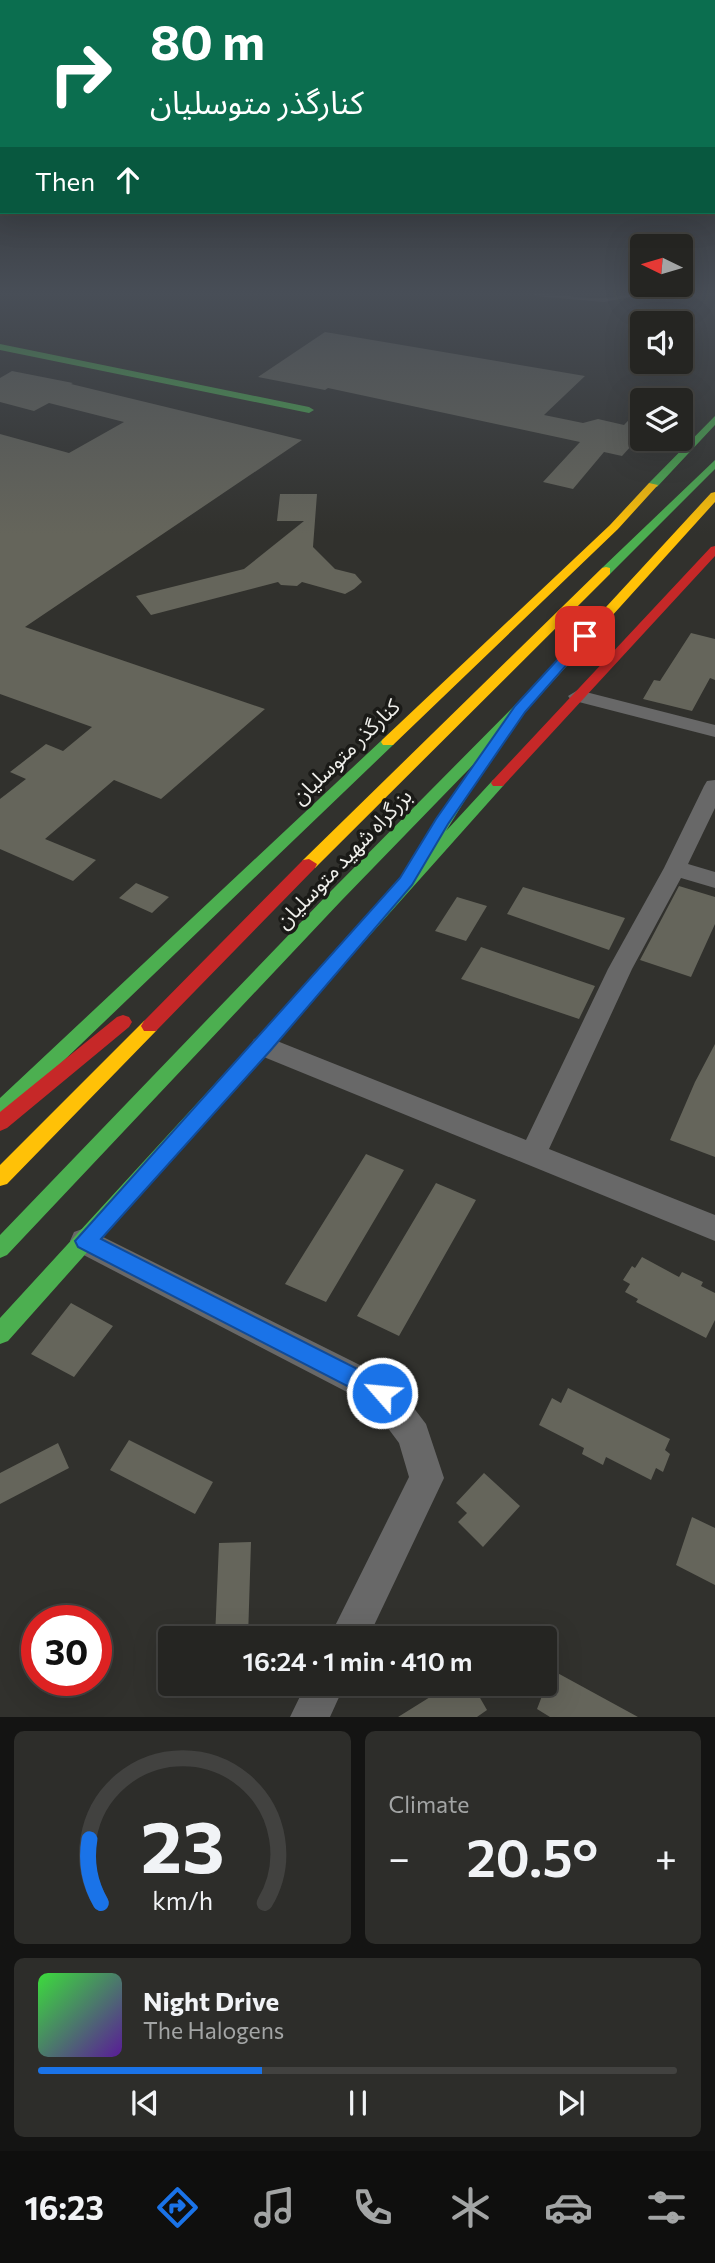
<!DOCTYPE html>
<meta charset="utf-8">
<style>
:root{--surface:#252522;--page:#2d2d2a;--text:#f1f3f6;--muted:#a3a5a5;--line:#424240;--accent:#1a73e8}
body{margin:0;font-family:Commissioner,"Noto Sans Arabic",sans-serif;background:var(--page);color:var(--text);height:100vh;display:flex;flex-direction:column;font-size:26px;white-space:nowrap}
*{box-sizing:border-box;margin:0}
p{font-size:23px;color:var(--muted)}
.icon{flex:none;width:38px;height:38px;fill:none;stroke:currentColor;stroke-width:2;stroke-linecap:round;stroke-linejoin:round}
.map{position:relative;height:1717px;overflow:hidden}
.side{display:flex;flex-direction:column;gap:14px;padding:14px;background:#141413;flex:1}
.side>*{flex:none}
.hud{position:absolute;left:0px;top:0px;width:716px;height:214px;box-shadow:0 7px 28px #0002,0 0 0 2px var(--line);background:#0b6e4f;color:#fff;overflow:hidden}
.needle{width:46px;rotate:275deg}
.fabs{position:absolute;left:630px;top:234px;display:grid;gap:14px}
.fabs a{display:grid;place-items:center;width:63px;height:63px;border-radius:7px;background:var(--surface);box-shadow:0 7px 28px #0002,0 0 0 2px var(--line);font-size:35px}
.speed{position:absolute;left:21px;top:1605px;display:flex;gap:14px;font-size:35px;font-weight:700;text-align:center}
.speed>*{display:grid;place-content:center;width:91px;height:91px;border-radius:50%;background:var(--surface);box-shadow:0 7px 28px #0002,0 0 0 2px var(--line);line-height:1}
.speed .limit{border:10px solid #d22;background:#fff;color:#111}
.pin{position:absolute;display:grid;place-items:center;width:60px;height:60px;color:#fff;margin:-30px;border-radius:14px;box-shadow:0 4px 10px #0006}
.me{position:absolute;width:77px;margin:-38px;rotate:297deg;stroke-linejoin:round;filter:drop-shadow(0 0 5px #0008)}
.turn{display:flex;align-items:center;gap:24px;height:147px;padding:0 35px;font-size:32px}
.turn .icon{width:91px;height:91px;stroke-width:2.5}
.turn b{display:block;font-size:49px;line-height:60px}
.then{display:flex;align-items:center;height:66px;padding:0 35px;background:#0003;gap:14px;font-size:26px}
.big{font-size:52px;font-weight:600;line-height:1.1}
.side .card{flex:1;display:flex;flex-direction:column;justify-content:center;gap:10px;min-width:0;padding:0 24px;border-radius:10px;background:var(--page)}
.side .dial{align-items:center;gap:0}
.dial svg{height:182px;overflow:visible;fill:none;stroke:var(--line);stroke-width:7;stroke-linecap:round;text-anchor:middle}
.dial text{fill:var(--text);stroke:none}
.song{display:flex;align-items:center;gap:21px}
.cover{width:84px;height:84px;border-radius:10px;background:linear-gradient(135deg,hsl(120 70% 55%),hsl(270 70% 35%))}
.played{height:7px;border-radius:4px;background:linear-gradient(90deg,var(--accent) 35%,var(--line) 35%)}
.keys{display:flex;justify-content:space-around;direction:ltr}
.heat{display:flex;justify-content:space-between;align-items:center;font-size:38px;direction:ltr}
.side .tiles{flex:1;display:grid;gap:14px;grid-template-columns:1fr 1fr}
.card:last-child{grid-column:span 2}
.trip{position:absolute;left:158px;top:1626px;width:399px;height:70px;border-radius:7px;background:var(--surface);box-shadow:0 7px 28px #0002,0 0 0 2px var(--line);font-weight:600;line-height:70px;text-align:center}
.tabs{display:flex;height:112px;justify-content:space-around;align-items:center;background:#0f0f0e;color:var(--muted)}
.tabs .icon{width:49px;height:49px}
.tabs .on{color:var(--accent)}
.tabs b{font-size:32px;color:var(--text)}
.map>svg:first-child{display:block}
</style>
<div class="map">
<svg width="715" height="1717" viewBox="0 0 715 1717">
<rect width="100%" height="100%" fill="#31312d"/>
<path fill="#65655b" d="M 325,332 L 585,376 L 544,415 L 583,423 L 598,419 L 624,425 L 642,406 L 642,434 L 622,456 L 604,452 L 573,489 L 543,482 L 580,442 L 328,388 L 325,390 L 258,377 Z
M 12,371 L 73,383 L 71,384 L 302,440 L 25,627 L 265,709 L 161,799 L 114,780 L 45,839 L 96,860 L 73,881 L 0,849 L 0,799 L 26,779 L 10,772 L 46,744 L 63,751 L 92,727 L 0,694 L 0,434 L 69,453 L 124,422 L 49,403 L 34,411 L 0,402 L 0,378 Z
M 280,494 L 317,494 L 313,547 L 335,569 L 355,574 L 362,582 L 354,589 L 345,594 L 302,582 L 297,586 L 281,585 L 278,582 L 151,615 L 136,596 L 244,569 L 304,521 L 277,521 Z
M 691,633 L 715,639 L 715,680 L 710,678 L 692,711 L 643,699 L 654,680 L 660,681 Z
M 136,883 L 169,897 L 152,913 L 119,898 Z
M 679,886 L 715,897 L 715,924 L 691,977 L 640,960 Z
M 523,887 L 625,918 L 609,950 L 507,914 Z
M 457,897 L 487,906 L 466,941 L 435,931 Z
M 481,947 L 595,986 L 579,1019 L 461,979 Z
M 715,1044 L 715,1157 L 670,1140 L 695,1082 Z
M 366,1154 L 404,1170 L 326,1302 L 285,1284 Z
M 436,1183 L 476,1200 L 399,1336 L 357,1316 Z
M 642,1257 L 679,1277 L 682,1272 L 703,1282 L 701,1286 L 715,1293 L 715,1320 L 706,1338 L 636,1302 L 638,1299 L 625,1292 L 630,1284 L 623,1280 L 632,1266 L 635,1268 Z
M 71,1303 L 113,1326 L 74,1377 L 31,1354 Z
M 568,1388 L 670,1439 L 665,1450 L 670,1454 L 663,1472 L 656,1468 L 651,1480 L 606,1457 L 603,1465 L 582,1454 L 584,1448 L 539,1425 L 552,1398 L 561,1403 Z
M 129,1440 L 213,1482 L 195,1514 L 110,1470 Z
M 58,1443 L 69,1468 L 0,1504 L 0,1473 Z
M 484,1473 L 520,1506 L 483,1547 L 458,1522 L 467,1513 L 456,1503 Z
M 692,1517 L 715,1528 L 715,1585 L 676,1565 Z
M 251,1542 L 248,1638 L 215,1638 L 219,1543 Z
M 552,1670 L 638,1717 L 550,1717 L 537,1709 Z
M 451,1684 L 472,1684 L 487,1710 L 477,1717 L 398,1717 Z"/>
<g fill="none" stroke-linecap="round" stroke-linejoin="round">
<path fill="#686868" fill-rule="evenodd" d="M 532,294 C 556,292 581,300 606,298 C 619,297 632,293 645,294 L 604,302 L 535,296 Z"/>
<path fill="#686868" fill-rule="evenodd" d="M 578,690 L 715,725 L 715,737 L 571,700 L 568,696 Z
M 715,780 L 715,808 L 688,864 L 715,872 L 715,888 L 681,878 L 632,969 L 549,1149 L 715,1215 L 715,1241 L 254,1053 L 250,1046 L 254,1039 L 263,1036 L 272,1039 L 526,1140 L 608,969 L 664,868 L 704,786 L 707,781 Z
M 85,1228 L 394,1382 L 426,1424 L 444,1478 L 368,1638 L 329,1638 L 409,1477 L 399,1443 L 370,1404 L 74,1250 L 70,1241 L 74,1232 Z
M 306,1684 L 345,1684 L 330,1717 L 290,1717 Z"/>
<path fill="#4caf50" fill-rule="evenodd" d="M 0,344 L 309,407 L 314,410 L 309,413 L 0,350 Z
M 715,416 L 715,425 L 657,487 L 649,487 L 649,483 Z
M 715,460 L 715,469 L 610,574 L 602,574 L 602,568 Z
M 530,694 L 535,695 L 537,698 L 535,701 L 341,901 L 7,1255 L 0,1258 L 0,1235 L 329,893 L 525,695 Z
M 388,738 L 393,739 L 395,742 L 393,745 L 7,1115 L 0,1117 L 0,1098 L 383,739 Z
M 498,779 L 505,783 L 503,786 L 8,1341 L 0,1344 L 0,1318 L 399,883 L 458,789 L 468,789 L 470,792 L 446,831 L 493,780 Z"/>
<path fill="#ffc107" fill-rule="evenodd" d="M 649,483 L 658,485 L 618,529 L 393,745 L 383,745 L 381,742 L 383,739 L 610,525 Z
M 715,492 L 715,502 L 535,701 L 525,701 L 523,698 L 525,695 L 711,493 Z
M 606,567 L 610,568 L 610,574 L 315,868 L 303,868 L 301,864 L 303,860 L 602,568 Z
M 150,1019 L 156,1021 L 159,1026 L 156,1031 L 7,1184 L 0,1186 L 0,1165 L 144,1021 Z"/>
<path fill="#c62828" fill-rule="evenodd" d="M 715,546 L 715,556 L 503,786 L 493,786 L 491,783 L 493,780 L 711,547 Z
M 309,859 L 317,864 L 315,868 L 156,1031 L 144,1031 L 141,1026 L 144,1021 L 303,860 Z
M 123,1015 L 129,1017 L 132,1022 L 129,1027 L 7,1128 L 0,1131 L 0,1112 L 117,1017 Z"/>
</g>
<linearGradient id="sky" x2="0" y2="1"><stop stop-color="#1b1b19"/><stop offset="0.55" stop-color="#484e57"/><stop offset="1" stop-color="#484e57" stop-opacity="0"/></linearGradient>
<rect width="715" height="534" fill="url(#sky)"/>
<path fill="#1a73e8" stroke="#114b97" stroke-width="2" d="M 585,632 L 592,636 L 525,712 L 448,824 L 412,885 L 270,1051 L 101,1239 L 391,1386 L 394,1393 L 391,1401 L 382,1404 L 78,1247 L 75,1241 L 400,878 L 436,819 L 515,706 L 581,634 Z"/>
<g text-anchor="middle" stroke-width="7" stroke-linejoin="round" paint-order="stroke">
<g font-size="21" fill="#efefeb" stroke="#1a1a17">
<text transform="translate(346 752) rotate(-44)" y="7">کنارگذر متوسلیان</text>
<text transform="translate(344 859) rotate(-46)" y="7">بزرگراه شهید متوسلیان</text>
</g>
</g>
</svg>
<div class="fabs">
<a><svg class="needle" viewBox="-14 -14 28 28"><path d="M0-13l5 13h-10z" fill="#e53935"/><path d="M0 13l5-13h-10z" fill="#a3a5a5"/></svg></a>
<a><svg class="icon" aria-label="sound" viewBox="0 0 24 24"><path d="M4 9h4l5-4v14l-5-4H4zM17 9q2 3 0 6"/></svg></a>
<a><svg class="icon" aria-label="layers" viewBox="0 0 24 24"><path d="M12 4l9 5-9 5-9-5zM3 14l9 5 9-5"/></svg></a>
</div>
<div class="speed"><div class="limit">30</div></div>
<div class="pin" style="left:585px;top:636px;background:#d93025"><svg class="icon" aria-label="arrive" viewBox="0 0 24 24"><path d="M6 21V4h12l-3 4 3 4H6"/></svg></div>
<svg class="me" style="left:382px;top:1393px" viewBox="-20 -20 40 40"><circle r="17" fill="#1a73e8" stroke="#fff" stroke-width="3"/><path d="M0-11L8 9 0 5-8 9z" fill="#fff"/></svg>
<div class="trip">16:24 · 1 min · 410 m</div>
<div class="hud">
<div class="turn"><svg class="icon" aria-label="right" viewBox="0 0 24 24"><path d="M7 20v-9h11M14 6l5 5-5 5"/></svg><div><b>80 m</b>کنارگذر متوسلیان</div></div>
<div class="then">Then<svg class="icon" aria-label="ahead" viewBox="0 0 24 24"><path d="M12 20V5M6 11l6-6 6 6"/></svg></div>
</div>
</div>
<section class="side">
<div class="tiles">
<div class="card dial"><svg viewBox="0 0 100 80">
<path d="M14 69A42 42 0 1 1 86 69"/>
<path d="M14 69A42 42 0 0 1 9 41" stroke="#1a73e8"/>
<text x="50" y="56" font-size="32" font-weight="700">23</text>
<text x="50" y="72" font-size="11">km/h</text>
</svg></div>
<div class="card"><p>Climate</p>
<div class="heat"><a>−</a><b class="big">20.5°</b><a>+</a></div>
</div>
<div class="card">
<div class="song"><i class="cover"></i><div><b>Night Drive</b><p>The Halogens</p></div></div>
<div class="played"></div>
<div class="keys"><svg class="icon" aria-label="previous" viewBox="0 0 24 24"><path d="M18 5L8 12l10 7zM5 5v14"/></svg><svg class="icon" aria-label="pause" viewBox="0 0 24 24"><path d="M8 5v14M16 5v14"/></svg><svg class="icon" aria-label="next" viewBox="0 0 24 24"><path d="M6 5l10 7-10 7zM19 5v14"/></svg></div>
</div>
</div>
</section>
<nav class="tabs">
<b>16:23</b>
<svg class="icon on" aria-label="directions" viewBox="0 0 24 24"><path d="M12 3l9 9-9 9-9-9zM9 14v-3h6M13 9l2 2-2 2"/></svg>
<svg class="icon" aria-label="music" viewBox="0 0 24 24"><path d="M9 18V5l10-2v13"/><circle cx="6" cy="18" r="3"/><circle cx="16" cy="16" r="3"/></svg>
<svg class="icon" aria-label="phone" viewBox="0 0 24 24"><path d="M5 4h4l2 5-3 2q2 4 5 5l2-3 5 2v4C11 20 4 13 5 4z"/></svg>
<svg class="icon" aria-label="climate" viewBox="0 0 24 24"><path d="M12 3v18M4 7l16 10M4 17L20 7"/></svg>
<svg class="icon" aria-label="car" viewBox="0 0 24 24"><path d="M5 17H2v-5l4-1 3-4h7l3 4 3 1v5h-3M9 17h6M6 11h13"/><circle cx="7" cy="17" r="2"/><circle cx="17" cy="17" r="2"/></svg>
<svg class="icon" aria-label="filters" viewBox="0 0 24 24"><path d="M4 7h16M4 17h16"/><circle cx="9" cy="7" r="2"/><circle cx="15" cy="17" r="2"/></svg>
</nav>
